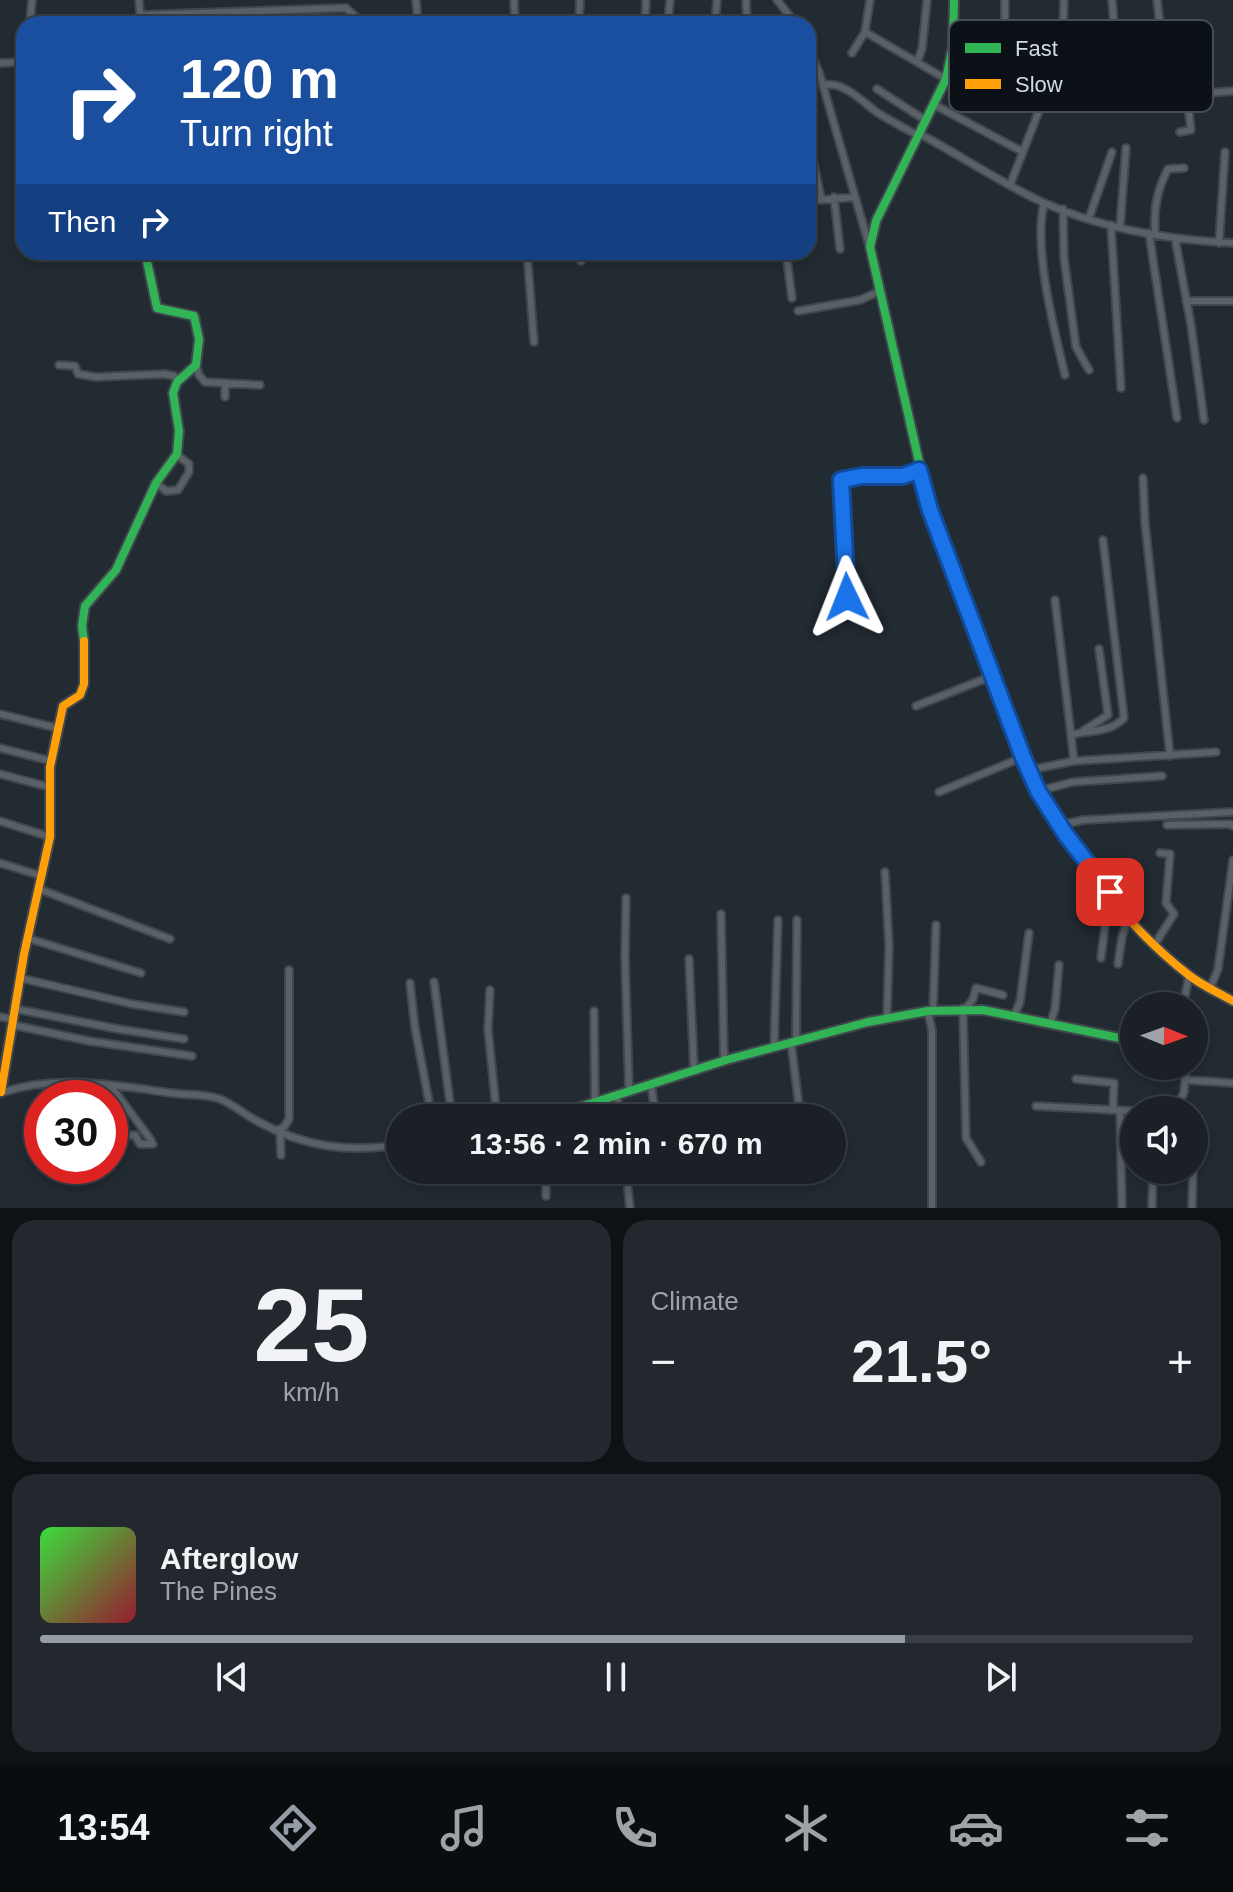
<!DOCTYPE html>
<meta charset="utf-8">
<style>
:root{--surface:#1a2026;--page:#23282e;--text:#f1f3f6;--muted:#9fa3a7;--line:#383e43;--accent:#949ca6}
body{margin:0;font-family:Helvetica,sans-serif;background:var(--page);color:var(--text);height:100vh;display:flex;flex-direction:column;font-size:30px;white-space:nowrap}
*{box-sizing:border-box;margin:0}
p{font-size:26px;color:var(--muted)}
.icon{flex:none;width:44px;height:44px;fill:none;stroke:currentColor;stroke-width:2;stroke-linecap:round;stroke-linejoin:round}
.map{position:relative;height:1208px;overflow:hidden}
.sheet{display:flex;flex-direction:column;gap:12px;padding:12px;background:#0e1215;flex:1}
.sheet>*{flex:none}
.top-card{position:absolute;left:16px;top:16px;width:800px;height:244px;border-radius:24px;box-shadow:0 4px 12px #0003,0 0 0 2px var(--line);background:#1a4fa0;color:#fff;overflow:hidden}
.needle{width:52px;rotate:91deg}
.tools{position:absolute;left:1120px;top:992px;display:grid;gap:16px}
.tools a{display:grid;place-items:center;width:88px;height:88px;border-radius:50%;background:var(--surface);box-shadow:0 4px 12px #0003,0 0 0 2px var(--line);font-size:40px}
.speed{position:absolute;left:24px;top:1080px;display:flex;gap:16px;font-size:40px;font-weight:700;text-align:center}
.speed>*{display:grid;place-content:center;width:104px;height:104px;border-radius:50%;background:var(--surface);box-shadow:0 4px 12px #0003,0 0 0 2px var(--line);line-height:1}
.speed .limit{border:12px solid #d22;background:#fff;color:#111}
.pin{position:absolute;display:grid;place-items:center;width:68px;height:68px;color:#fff;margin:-34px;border-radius:16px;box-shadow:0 4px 12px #0006}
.me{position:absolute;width:88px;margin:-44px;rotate:358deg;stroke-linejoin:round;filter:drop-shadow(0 0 6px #0008)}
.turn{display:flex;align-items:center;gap:28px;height:168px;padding:0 32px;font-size:36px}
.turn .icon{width:104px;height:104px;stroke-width:2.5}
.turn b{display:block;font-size:56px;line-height:68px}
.then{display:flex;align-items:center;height:76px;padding:0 32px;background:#0003;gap:16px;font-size:30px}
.big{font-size:60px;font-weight:800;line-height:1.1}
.sheet .tile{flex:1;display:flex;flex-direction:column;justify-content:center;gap:12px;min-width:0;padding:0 28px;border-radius:24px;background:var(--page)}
.sheet .dial{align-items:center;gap:0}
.dial b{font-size:104px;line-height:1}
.song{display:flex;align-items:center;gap:24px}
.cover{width:96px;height:96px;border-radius:12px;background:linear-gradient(135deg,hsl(120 70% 55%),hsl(350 70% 35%))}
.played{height:8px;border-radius:4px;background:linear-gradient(90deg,var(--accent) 75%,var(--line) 75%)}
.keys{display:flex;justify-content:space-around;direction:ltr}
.heat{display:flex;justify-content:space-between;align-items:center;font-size:44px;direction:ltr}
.sheet .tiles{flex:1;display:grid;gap:12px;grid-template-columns:1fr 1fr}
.tile:last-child{grid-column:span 2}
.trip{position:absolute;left:386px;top:1104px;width:460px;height:80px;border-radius:40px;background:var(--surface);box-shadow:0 4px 12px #0003,0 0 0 2px var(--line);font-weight:800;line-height:80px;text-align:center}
.menu{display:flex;height:128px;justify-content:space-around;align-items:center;background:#0a0d0f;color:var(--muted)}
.menu .icon{width:56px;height:56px}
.menu .current{color:var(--accent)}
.menu b{font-size:36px;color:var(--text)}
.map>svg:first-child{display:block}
</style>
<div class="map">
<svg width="1233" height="1208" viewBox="0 0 1233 1208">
<rect width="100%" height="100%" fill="#222a32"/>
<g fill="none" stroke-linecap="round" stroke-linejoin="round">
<defs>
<path id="street" d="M 139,0 L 141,24
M 416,0 L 417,12
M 514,0 L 515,24
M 746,0 L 747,24
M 777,0 L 796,24
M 1112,0 L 1121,105
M 1157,0 L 1169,96
M 140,15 L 346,8 L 356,17 L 356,24
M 30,24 L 32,0
M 579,24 L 580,0
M 645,24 L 646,0
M 668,24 L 670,0
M 715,24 L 717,0
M 865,32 L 946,79
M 808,46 L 820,75 L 869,245
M 852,53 L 865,32 L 870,0
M 1005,54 L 1005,0
M 918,60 L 922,49 L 927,0
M 0,63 L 24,62
M 1051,80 L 1092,108 L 1106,108 L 1169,96 L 1233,91
M 823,85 C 845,81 862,102 878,113 C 891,121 904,128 917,135
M 877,89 L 925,120
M 933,104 L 1023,152
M 1180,132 L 1191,130 L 1187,96
M 918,133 C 960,155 999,182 1042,202 C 1100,228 1169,240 1233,243
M 808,136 L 821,198
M 1010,185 L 1051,80 L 1062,58 L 1064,0
M 834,197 L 840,249
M 808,201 L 855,197
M 1044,203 C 1033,248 1054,329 1065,375
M 1063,209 L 1064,258 L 1076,347 L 1089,370
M 1089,218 L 1112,152
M 1111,225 L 1121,388
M 1120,227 L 1126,148
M 1149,233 L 1177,418
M 1155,234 C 1154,209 1156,192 1168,169 L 1184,168
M 1175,238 L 1191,325 L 1204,420
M 1219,243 L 1225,152
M 527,252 L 534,342
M 581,252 L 581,261
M 786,252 L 792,298
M 1186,301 L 1233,301
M 798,311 L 860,300 L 880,291
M 59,365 L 75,366 L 78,374 L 96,377 L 164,374 L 174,376 L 179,380
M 196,365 L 199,375 L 205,382 L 260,385
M 225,397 L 225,383
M 1143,478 L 1145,523 L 1170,756
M 156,483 L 166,491 L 178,490 L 189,472 L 189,464 L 177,455
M 847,597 L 841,480 C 867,472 890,480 919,470
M 1055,600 L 1074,761
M 916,706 L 992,676
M 0,714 L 57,728
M 1083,731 L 1108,715 L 1099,649
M 1071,735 C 1091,729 1108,734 1124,718 L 1103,540
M 0,748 L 51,761
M 1029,770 L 1074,761 L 1216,752
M 0,774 L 49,787
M 1038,791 L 1073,782 L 1162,776
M 939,792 L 1023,757
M 0,821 L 50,837
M 1060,825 L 1083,820 L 1233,812
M 1167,825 L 1231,824 L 1233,826
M 0,863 L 42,876
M 885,872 L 889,946 L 887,1017
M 39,889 L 170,939
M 626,898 L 625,957 L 629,1091
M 721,914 L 724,1060
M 27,938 L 141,973
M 1155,944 L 1174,914 L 1166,903 L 1170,854 L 1160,853
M 1101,958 L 1109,894
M 689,959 L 694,1069
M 1118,964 L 1122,937 L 1129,915
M 20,978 L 132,1004 L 184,1012
M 434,982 L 452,1118
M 410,983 L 415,1028 L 432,1118
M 1210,989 L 1218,969 L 1233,860
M 490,990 L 488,1029 L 497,1118
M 1183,1006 L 1189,976
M 963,1008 L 966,1138 L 981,1162
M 966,1008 L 973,999 L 976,988 L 1003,995
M 16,1009 L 118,1029 L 184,1039
M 594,1011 L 595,1103
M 933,1011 L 936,925
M 928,1012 L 932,1031 L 932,1208
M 1014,1016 L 1020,1002 L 1029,933
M 0,1017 L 14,1019
M 1050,1024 L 1055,1009 L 1059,965
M 13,1025 L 89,1041 L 192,1056
M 796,1041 L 797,920
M 791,1042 L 800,1114
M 774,1047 L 778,920
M 1076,1079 L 1114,1083 L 1113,1109
M 1186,1080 L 1233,1083
M 651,1085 L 656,1118
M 107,1086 L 113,1089 L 151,1140
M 0,1093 C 56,1074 113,1085 171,1093 C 186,1095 205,1094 220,1099 C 233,1104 245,1115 257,1121 C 306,1148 346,1152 400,1145
M 117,1094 L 119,1136 L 135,1135 L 140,1144 L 153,1144
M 617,1096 L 620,1118
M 1036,1106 L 1134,1111
M 1120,1110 L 1122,1208
M 1176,1110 L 1184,1092 L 1186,1066
M 277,1130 L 284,1127 L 289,1119 L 289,970
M 280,1132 L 281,1155
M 1194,1136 L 1194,1140
M 626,1170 L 630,1208
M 546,1196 L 546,1170
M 1152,1208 L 1153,1170
M 1192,1208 L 1193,1170"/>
<path id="fast" d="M 954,0 L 953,46 L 946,79 L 876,221 L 870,247 L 930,510 L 989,666
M 84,641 L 82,626 L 85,606 L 116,570 L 156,483 L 177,454 L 179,431 L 173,393 L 177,382 L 196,365 L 199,339 L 194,316 L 157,308 L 145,252
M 546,1118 L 726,1060 L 868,1022 L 928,1011 L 983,1010 L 1134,1041"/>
<path id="slow" d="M 989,666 C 1000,696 1010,728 1023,758 C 1058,837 1122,924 1190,976 C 1203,986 1219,993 1233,1001
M 1,1092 L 24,954 L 50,837 L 50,767 L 63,706 L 80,695 L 84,684 L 84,641"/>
</defs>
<use href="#street" stroke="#40474d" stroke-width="10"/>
<use href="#fast" stroke="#40474d" stroke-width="12"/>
<use href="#slow" stroke="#40474d" stroke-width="12"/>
<use href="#street" stroke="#596066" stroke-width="6"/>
<use href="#fast" stroke="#30b455" stroke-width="8"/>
<use href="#slow" stroke="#ff9f0a" stroke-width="8"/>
</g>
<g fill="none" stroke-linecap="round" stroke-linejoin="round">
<defs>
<path id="route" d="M 847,597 L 841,480 L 862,476 L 903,476 L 919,470 L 930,510 L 1023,757 L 1038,791 L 1066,835 L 1110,892"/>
</defs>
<use href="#route" stroke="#114b97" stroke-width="20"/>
<use href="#route" stroke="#1a73e8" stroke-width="14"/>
</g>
<rect x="949" y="20" width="264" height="92" rx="12" fill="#0c1118" stroke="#474d55" stroke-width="2"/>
<rect x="965" y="43" width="36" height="10" fill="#30b455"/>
<rect x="965" y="79" width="36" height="10" fill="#ff9f0a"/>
<g font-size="22" fill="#d2dae4">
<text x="1015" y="56">Fast</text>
<text x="1015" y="92">Slow</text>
</g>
</svg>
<div class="tools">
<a><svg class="needle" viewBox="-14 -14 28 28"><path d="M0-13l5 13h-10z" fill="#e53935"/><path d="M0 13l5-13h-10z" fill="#9fa3a7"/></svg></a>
<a><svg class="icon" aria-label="sound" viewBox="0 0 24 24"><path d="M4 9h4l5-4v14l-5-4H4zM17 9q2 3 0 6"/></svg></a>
</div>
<div class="speed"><div class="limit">30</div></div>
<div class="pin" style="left:1110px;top:892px;background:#d93025"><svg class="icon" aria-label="arrive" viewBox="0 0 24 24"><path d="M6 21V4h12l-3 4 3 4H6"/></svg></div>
<svg class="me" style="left:847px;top:597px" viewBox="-20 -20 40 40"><path d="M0-17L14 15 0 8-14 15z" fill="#1a73e8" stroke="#fff" stroke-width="4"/></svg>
<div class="trip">13:56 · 2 min · 670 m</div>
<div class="top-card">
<div class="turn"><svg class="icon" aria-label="right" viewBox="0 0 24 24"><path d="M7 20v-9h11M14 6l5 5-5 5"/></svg><div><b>120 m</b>Turn right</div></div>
<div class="then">Then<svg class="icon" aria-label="right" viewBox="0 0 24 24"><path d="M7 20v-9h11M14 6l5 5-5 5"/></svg></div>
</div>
</div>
<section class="sheet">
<div class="tiles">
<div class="tile dial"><b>25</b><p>km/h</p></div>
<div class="tile"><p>Climate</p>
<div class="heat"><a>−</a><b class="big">21.5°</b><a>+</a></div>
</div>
<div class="tile">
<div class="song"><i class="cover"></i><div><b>Afterglow</b><p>The Pines</p></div></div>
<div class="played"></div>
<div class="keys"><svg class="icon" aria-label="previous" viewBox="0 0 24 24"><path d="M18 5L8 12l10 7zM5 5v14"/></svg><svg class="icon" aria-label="pause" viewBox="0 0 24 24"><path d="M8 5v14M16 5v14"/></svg><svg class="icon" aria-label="next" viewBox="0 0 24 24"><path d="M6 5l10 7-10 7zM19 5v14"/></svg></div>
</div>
</div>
</section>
<nav class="menu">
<b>13:54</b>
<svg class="icon current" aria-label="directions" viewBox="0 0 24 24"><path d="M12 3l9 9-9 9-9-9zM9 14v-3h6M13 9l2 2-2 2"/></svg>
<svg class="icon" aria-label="music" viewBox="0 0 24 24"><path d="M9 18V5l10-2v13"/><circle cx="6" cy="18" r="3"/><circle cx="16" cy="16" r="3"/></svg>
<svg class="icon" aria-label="phone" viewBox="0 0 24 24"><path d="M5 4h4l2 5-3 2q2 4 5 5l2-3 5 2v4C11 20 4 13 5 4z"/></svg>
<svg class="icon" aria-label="climate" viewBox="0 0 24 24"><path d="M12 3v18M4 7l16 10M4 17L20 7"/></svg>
<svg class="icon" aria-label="car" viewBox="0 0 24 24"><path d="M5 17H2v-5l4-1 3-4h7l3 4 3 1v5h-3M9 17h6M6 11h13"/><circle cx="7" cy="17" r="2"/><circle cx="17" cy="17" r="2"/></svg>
<svg class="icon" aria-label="filters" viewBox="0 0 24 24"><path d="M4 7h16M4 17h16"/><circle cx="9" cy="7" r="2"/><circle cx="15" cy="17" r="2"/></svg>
</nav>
